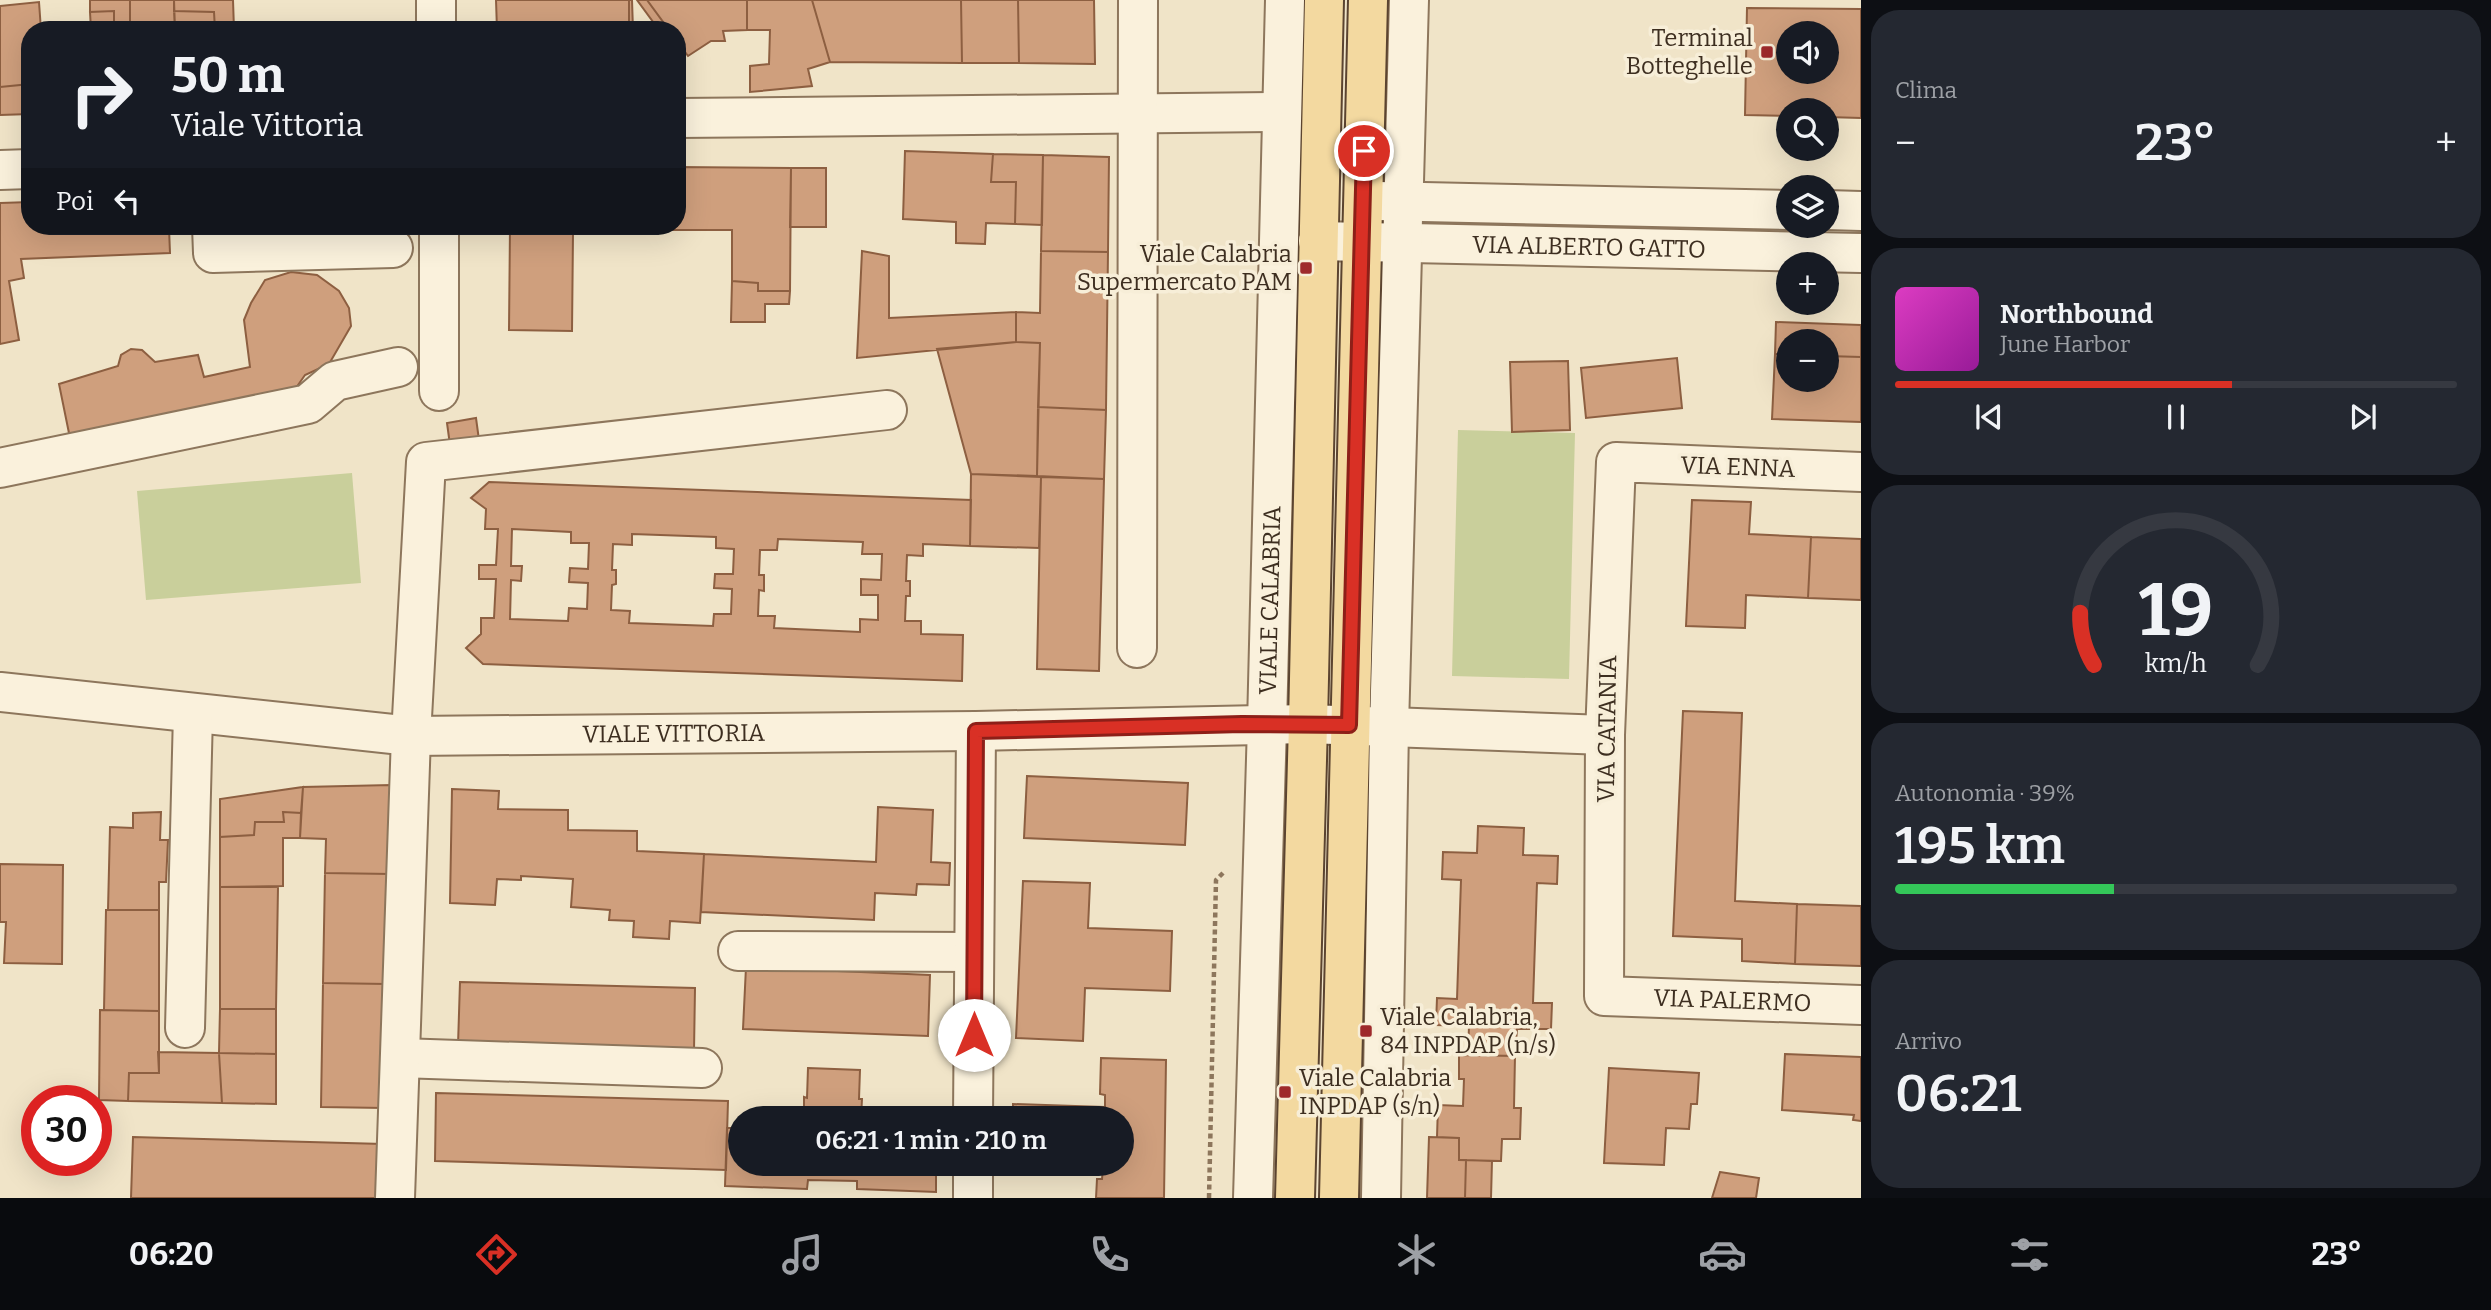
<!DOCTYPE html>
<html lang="it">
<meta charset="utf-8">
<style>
:root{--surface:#171b24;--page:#242831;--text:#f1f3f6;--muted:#9ea1a6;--line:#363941;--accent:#d93025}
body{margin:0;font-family:Bitter,serif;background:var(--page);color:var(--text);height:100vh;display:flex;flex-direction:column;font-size:26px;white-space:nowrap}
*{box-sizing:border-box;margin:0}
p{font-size:23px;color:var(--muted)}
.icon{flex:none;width:38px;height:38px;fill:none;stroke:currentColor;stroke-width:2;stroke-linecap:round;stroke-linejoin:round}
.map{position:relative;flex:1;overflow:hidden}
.panel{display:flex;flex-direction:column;gap:10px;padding:10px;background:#0d0f14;width:630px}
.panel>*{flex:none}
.banner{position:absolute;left:21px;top:21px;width:665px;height:214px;border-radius:28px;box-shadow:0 7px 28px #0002;background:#171b24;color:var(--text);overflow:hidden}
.tools{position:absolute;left:1776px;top:21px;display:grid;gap:14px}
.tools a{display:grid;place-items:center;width:63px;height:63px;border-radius:50%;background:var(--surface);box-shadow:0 7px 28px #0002;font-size:35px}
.speed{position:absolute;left:21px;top:1085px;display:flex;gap:14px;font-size:35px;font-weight:700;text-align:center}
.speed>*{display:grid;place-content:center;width:91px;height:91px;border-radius:50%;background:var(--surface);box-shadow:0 7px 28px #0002;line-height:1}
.speed .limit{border:10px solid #d22;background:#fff;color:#111}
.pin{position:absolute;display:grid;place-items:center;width:60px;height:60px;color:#fff;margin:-30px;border:4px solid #fff;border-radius:50%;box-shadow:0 2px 7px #0007}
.me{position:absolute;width:77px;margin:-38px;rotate:0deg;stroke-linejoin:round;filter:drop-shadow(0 0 5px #0008)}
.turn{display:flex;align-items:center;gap:24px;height:147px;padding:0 35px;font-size:32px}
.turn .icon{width:91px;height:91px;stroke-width:2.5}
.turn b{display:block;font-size:49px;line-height:60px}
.then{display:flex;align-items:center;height:66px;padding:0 35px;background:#0003;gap:14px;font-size:26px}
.big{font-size:52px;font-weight:600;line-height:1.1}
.panel .widget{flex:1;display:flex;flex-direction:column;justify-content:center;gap:10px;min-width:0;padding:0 24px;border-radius:28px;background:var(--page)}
.panel .dial{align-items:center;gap:0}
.dial svg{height:182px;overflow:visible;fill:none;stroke:var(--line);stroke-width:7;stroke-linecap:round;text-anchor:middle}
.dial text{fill:var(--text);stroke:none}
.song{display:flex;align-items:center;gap:21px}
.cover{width:84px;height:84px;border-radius:10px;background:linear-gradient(135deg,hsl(310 70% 55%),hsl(300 70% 35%))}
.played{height:7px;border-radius:4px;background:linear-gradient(90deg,var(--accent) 60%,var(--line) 60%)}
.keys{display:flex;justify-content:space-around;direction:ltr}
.heat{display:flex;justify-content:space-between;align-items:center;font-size:38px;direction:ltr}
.charge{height:10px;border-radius:5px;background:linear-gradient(90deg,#34c759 39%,var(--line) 0)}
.trip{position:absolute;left:728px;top:1106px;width:406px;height:70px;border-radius:35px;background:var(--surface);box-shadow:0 7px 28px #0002;font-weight:600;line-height:70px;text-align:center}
.dock{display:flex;height:112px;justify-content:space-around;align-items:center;background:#090b0e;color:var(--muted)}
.dock .icon{width:49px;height:49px}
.dock .current{color:var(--accent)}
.dock b{font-size:32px;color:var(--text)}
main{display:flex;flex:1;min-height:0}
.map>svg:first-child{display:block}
</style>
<main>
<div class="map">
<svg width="1861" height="1198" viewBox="0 0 1861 1198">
<rect width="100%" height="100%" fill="#f0e4c8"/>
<path fill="#c9cf9b" d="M 1458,430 L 1575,433 L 1569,679 L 1452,676 Z
M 352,473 L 361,583 L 146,600 L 137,491 Z"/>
<path fill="#cf9f7d" stroke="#8d5f41" stroke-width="2" fill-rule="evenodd" d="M 90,0 L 130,0 L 130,24 L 114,24 L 114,11 L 90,12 Z
M 130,0 L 174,0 L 175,30 L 91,30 L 90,12 L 114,11 L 114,24 L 130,24 Z
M 174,0 L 233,0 L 234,30 L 215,30 L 214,12 L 174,11 Z
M 496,0 L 629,0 L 629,30 L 497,30 Z
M 629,0 L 632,0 L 633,30 L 629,30 Z
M 637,0 L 647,0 L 669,30 L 659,30 Z
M 647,0 L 747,0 L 747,30 L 723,31 L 725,41 L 711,41 L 688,56 L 677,41 L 677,30 L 669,30 Z
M 747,0 L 812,0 L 830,62 L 808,69 L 812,86 L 750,92 L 750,66 L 769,64 L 770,30 L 747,30 Z
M 812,0 L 961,0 L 962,63 L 830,62 Z
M 961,0 L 1018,0 L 1019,63 L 962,63 Z
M 1018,0 L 1094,0 L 1095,64 L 1019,63 Z
M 39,2 L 41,30 L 30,30 L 30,84 L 0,87 L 0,6 Z
M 1747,8 L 1861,9 L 1861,118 L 1827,117 L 1827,110 L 1788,110 L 1788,116 L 1745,115 ZM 1788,33 L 1827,33 L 1827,72 L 1788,72 Z
M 174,11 L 214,12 L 215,30 L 175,30 Z
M 30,84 L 30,114 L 0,115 L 0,87 Z
M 905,151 L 993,154 L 991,182 L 1016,182 L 1015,224 L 986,223 L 985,244 L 956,243 L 956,222 L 903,219 Z
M 993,154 L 1043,155 L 1042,225 L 1015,224 L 1016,182 L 991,182 Z
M 1043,155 L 1109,157 L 1108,252 L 1041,251 Z
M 677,167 L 791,168 L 790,291 L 758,291 L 758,283 L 732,281 L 732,230 L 658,230 L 658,226 L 677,226 Z
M 791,168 L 826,168 L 826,227 L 790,227 Z
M 30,202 L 30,226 L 202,226 L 203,228 L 169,228 L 170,253 L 21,259 L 24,278 L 9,281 L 19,340 L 0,344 L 0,203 Z
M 510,226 L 658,226 L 658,234 L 573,233 L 572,331 L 509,330 Z
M 862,251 L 889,256 L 889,318 L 1016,312 L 1016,342 L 857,358 Z
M 1041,251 L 1108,252 L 1106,410 L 1038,407 L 1040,343 L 1016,342 L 1016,312 L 1040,313 Z
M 291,272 L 317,275 L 339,291 L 349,308 L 351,326 L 329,364 L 305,375 L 289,398 L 71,443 L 59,384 L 118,366 L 121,355 L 131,349 L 142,350 L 155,362 L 198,355 L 204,377 L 250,367 L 244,320 L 251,303 L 265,280 Z
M 732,281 L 758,283 L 758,291 L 790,291 L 789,304 L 765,304 L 765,322 L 731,322 Z
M 1776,322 L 1861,325 L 1861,357 L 1827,356 L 1827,341 L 1788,341 L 1788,354 L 1775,354 Z
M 1016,342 L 1040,343 L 1037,476 L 971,474 L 937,349 Z
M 1775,354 L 1788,354 L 1788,380 L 1827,380 L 1827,356 L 1861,357 L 1861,422 L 1772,419 Z
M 1677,358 L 1682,408 L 1586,418 L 1581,368 Z
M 1568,361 L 1570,430 L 1512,432 L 1510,362 Z
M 1038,407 L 1106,410 L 1104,479 L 1037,476 Z
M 476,418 L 479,440 L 450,445 L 447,423 Z
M 971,474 L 1041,477 L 1039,548 L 970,546 Z
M 1041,477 L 1104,479 L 1099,671 L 1037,669 Z
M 489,482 L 971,500 L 970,546 L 923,544 L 923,556 L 907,555 L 906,581 L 910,581 L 910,596 L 906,596 L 905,621 L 921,621 L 921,634 L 963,635 L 962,681 L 483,664 L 466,648 L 481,634 L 481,618 L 494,618 L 496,579 L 479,579 L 479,565 L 496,565 L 498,529 L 485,529 L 486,509 L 471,498 ZM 512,529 L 571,532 L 571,543 L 589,543 L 588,569 L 570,568 L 569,582 L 588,583 L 587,609 L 569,608 L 568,621 L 510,619 L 511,580 L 521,581 L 522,566 L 511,566 ZM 632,534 L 716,537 L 716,548 L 734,549 L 733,574 L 715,574 L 714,588 L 732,589 L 731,614 L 714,614 L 713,626 L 629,623 L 630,611 L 611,610 L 612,585 L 616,584 L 616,570 L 612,570 L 613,544 L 632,545 ZM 778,539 L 863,542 L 862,554 L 882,554 L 881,580 L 861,579 L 861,595 L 878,595 L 878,620 L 860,619 L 860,632 L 774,628 L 775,616 L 758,616 L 759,590 L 764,591 L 764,575 L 759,575 L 760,550 L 777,550 Z
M 1692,500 L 1751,502 L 1749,534 L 1811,537 L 1808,598 L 1746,595 L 1745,628 L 1686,626 Z
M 1811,537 L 1861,539 L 1861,600 L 1808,598 Z
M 1683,711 L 1742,713 L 1735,901 L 1797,904 L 1795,964 L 1742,961 L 1742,939 L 1673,936 Z
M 1027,776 L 1188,783 L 1185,845 L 1024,838 Z
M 391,785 L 390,874 L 325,873 L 326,839 L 300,838 L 303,787 Z
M 303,787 L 301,813 L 283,812 L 284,822 L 255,822 L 254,835 L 220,837 L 220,799 Z
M 452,789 L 499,791 L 498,809 L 568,810 L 568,830 L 637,831 L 637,851 L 704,854 L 700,923 L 670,921 L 669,939 L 633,937 L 634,921 L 609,920 L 610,910 L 571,907 L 573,879 L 521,876 L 521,880 L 497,879 L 495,905 L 450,903 Z
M 878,807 L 933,810 L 931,862 L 950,863 L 949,885 L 917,884 L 916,895 L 875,893 L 874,920 L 701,912 L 704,854 L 876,862 Z
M 161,812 L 160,840 L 168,840 L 166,882 L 159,882 L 159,910 L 108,910 L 110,827 L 133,828 L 133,813 Z
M 283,812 L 301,813 L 300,838 L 283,838 L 283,886 L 220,887 L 220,837 L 254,835 L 255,822 L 284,822 Z
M 1478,826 L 1524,828 L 1523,855 L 1558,856 L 1557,884 L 1537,883 L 1533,1003 L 1552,1003 L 1551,1029 L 1517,1029 L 1515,1056 L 1468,1055 L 1469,1026 L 1436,1025 L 1437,998 L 1457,999 L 1461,880 L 1442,879 L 1443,852 L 1477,853 Z
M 0,864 L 63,865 L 62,964 L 4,963 L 6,922 L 0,922 Z
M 325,873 L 390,874 L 386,984 L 323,983 Z
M 1023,881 L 1090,883 L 1088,928 L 1172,931 L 1170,991 L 1085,988 L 1083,1041 L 1016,1038 Z
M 220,887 L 278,887 L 276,1009 L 220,1009 Z
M 1797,904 L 1861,906 L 1861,966 L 1795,964 Z
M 106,910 L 159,910 L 159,1011 L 104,1010 Z
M 746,967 L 930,975 L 928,1036 L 743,1029 Z
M 460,982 L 695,988 L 694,1051 L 458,1045 Z
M 323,983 L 386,984 L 384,1108 L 321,1107 Z
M 220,1009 L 276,1009 L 276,1054 L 219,1053 Z
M 100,1010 L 159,1011 L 159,1073 L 129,1073 L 128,1101 L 99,1100 Z
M 158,1052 L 219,1053 L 222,1103 L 128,1101 L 129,1073 L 159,1073 Z
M 219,1053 L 276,1054 L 276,1104 L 222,1103 Z
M 1785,1054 L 1861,1057 L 1861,1121 L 1853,1120 L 1854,1115 L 1782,1110 Z
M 1459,1055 L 1515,1056 L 1514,1108 L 1521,1108 L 1520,1139 L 1502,1139 L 1501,1161 L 1459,1160 L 1459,1138 L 1437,1137 L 1438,1105 L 1463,1106 L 1464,1079 L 1459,1079 Z
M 1101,1058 L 1166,1060 L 1164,1198 L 1096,1198 L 1097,1179 L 1102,1179 L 1103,1167 L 1011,1164 L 1122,1164 L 1122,1118 L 1013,1118 L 1013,1104 L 1105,1107 L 1105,1095 L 1100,1094 Z
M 808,1068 L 860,1070 L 859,1099 L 862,1099 L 861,1118 L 804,1118 L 804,1097 L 807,1098 Z
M 1609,1068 L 1699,1073 L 1697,1104 L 1691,1104 L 1689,1129 L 1666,1128 L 1664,1165 L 1604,1163 Z
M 436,1093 L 728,1101 L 726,1170 L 435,1161 Z
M 727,1128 L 740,1128 L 740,1164 L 933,1164 L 936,1165 L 936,1192 L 857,1189 L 857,1181 L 808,1180 L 807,1189 L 725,1186 Z
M 133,1137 L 383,1144 L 382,1198 L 131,1198 Z
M 1429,1137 L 1459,1138 L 1459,1160 L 1466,1160 L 1465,1198 L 1427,1198 Z
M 1466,1160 L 1492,1161 L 1491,1198 L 1465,1198 Z
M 1720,1172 L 1759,1178 L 1756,1198 L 1712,1198 Z"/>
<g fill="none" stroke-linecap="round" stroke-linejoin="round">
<defs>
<g id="minor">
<path d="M 436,0 L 436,30"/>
<path d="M 677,118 L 1282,112"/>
<path d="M 0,170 L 30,169"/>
<path d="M 1378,201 L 1788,210"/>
<path d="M 1827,210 L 1861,211"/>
<path d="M 212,226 L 213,253 L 393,248"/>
<path d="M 439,226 L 439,391"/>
<path id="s1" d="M 1318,241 L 1861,253"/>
<path d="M 0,468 L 308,404 L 335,381 L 398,367"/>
<path id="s2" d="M 1861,472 L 1616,462 L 1605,735 L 1604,996 L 1861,1005"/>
<path d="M 1137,648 L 1138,0"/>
<path id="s3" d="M 0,692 L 411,736 L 976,731 L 1308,724 L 1605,735"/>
<path d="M 738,951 L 974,952"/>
<path d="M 185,1028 L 193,714"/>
<path d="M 400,1058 L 702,1068"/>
<path d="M 973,1118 L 976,731"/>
<path d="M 395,1198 L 411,736 L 426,462 L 887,410"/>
<path d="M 973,1198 L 973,1164"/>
<path id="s4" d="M 1253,1198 L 1267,725 L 1285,0"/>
<path d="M 1381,1198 L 1389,727 L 1409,0"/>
</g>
<path id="major" d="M 1295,1198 L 1308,724 L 1324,0
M 1339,1198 L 1368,0"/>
</defs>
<use href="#minor" stroke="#8d765c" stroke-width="42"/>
<use href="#major" stroke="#5b4430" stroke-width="42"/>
<path stroke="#8d765c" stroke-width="4.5" stroke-dasharray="5 3.5" stroke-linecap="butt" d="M 1209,1198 L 1216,880 L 1223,873"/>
<use href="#minor" stroke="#faf1dc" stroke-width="38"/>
<use href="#major" stroke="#f3d9a0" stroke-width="38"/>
</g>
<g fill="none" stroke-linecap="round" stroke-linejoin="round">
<defs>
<path id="route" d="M 974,1035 L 976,731 L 1242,724 L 1349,725 L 1364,151"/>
</defs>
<use href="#route" stroke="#8d1f18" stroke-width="18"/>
<use href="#route" stroke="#d93025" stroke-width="12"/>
</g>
<g fill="#9e2a2b" stroke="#f7eed8" stroke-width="2.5">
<rect x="1760" y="45" width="14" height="14" rx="3.5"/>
<rect x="1299" y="261" width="14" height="14" rx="3.5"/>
<rect x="1359" y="1024" width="14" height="14" rx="3.5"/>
<rect x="1278" y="1085" width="14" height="14" rx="3.5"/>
</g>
<g text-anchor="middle" stroke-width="7" stroke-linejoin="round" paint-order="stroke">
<g font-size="24" fill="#3d2e20" stroke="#f7eed8" text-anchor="end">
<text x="1753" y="46">Terminal<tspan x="1753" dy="28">Botteghelle</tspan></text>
<text x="1292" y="262">Viale Calabria<tspan x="1292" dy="28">Supermercato PAM</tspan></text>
<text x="1380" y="1025" text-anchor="start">Viale Calabria,<tspan x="1380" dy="28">84 INPDAP (n/s)</tspan></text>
<text x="1299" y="1086" text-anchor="start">Viale Calabria<tspan x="1299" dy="28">INPDAP (s/n)</tspan></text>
</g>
<g font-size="24" fill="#3d2e20" stroke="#f7eed8">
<text dy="8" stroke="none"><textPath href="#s1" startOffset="271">VIA ALBERTO GATTO</textPath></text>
<text transform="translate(1738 467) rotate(2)" y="8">VIA ENNA</text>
<text dy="8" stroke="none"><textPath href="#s4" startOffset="598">VIALE CALABRIA</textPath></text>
<text transform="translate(1607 729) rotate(-89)" y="8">VIA CATANIA</text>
<text dy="8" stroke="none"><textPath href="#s3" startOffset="676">VIALE VITTORIA</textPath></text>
<text dy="8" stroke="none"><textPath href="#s2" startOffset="908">VIA PALERMO</textPath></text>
</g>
</g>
</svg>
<div class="tools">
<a><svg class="icon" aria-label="sound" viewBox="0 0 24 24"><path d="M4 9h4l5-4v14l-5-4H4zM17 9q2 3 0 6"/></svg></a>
<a><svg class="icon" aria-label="search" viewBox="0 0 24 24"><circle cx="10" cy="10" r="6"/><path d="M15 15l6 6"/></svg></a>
<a><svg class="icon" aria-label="layers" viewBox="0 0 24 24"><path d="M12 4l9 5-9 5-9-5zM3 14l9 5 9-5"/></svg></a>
<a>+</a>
<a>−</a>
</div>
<div class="speed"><div class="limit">30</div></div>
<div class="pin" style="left:1364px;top:151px;background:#d93025"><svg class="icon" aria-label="arrive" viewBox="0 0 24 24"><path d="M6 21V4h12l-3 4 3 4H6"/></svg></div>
<svg class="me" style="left:974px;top:1035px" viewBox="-20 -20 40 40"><circle r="19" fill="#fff"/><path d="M0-13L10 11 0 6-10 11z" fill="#d93025"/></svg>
<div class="trip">06:21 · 1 min · 210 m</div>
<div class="banner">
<div class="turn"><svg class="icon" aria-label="right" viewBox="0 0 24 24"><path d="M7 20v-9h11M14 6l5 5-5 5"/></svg><div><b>50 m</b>Viale Vittoria</div></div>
<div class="then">Poi<svg class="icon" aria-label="left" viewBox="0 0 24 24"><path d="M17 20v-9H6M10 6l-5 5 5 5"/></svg></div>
</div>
</div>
<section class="panel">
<div class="widget"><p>Clima</p>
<div class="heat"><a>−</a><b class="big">23°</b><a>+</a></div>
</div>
<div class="widget">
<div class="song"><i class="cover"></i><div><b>Northbound</b><p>June Harbor</p></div></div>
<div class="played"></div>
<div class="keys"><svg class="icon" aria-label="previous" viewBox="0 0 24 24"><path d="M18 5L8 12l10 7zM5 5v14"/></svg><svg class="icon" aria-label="pause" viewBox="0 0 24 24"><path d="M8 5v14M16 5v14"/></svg><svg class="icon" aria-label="next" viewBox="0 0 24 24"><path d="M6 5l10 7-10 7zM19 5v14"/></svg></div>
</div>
<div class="widget dial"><svg viewBox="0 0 100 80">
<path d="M14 69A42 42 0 1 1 86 69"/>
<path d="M14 69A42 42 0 0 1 8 46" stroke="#d93025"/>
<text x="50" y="56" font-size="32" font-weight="700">19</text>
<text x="50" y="72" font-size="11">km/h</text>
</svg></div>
<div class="widget"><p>Autonomia · 39%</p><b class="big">195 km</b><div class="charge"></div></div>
<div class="widget"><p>Arrivo</p><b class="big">06:21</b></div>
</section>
</main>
<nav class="dock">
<b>06:20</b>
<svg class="icon current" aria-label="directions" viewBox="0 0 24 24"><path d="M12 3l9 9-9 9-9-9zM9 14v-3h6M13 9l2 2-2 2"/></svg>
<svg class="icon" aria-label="music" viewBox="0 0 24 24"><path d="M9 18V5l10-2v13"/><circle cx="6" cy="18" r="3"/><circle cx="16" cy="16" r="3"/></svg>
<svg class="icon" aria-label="phone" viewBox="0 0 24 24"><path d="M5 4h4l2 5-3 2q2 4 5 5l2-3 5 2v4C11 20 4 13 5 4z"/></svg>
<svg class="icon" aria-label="climate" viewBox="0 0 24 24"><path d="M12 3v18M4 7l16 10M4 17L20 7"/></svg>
<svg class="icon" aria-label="car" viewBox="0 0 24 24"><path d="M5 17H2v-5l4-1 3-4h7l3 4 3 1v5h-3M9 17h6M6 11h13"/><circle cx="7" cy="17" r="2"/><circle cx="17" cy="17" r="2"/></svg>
<svg class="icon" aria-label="filters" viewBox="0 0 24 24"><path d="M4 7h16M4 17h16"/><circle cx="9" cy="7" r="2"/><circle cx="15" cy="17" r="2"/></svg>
<b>23°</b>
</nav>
